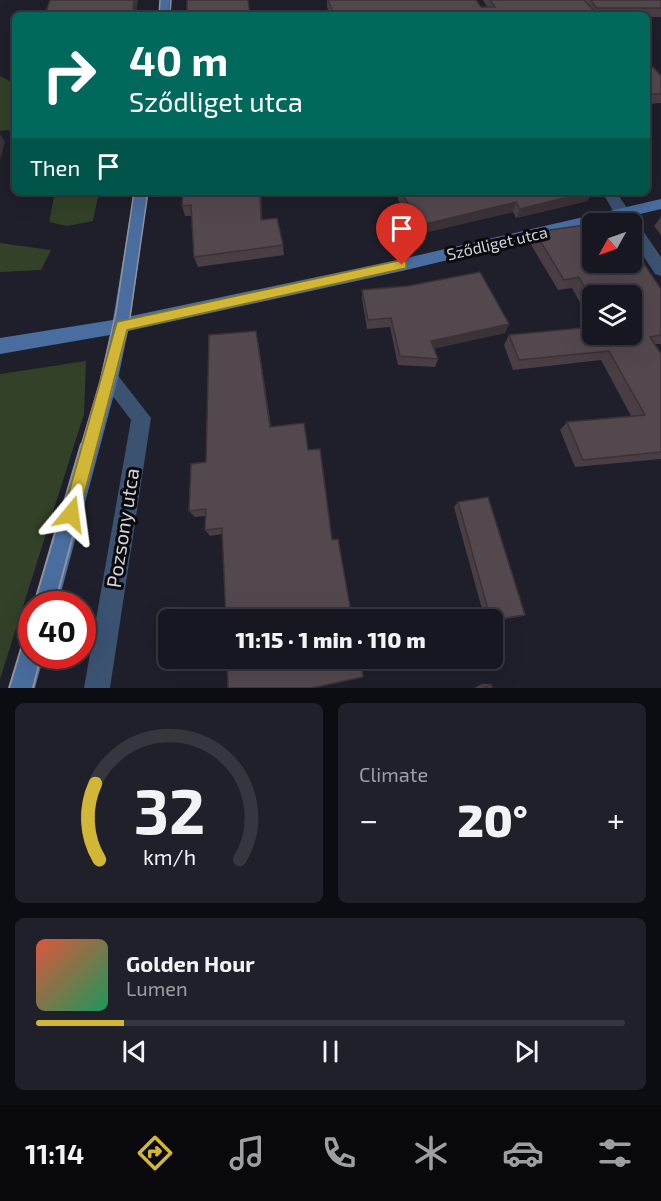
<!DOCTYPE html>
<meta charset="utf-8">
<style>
:root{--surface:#161720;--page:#1f2029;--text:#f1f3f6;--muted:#9e9fa5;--line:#35363e;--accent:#d2b736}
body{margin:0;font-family:"Exo 2",sans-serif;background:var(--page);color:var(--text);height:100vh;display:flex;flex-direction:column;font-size:22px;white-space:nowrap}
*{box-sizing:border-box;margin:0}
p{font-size:20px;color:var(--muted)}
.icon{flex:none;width:33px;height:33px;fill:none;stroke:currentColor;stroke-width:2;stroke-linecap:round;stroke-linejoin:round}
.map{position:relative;height:688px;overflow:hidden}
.drawer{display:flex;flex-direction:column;gap:15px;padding:15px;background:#0c0d12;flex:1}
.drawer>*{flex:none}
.hud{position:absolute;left:12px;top:12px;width:638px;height:183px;border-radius:9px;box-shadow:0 6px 24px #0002,0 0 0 2px var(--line);background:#00695c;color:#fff;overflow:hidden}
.needle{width:39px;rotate:230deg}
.controls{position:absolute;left:582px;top:213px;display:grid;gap:12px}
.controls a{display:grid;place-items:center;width:60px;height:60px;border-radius:9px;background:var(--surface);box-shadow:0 6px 24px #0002,0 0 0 2px var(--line);font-size:30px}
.speed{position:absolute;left:18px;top:591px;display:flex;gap:12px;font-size:30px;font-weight:700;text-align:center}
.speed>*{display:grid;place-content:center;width:78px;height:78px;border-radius:50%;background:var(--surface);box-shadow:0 6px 24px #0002,0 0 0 2px var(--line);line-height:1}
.speed .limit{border:9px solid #d22;background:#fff;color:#111}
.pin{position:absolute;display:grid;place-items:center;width:51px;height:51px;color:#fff;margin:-62px -26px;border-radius:50% 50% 50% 0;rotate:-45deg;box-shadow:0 0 6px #0007}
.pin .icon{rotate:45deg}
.me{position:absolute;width:66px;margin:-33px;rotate:16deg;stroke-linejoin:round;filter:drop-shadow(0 0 4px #0008)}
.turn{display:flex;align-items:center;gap:21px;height:126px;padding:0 18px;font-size:27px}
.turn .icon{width:78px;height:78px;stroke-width:2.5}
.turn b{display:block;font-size:42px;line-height:51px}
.then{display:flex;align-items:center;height:57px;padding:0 18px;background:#0003;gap:12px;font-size:22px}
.big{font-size:45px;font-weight:800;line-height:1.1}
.drawer .widget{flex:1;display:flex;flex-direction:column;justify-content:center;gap:9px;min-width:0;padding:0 21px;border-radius:9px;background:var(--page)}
.drawer .dial{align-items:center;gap:0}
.dial svg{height:156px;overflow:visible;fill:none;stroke:var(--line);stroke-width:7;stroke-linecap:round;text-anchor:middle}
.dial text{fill:var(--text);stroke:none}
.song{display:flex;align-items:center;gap:18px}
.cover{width:72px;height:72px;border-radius:9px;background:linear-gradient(135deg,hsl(10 70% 55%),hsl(150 70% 35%))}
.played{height:6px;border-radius:3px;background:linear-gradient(90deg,var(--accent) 15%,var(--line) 15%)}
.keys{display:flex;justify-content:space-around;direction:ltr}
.heat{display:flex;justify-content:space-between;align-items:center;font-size:33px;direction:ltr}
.drawer .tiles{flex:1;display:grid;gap:15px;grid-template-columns:1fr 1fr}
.widget:last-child{grid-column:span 2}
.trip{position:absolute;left:158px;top:609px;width:345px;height:60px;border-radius:9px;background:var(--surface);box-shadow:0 6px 24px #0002,0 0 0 2px var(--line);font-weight:800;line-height:60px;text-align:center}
.tab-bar{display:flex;height:96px;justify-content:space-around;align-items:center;background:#09090d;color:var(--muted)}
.tab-bar .icon{width:42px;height:42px}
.tab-bar .current{color:var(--accent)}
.tab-bar b{font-size:27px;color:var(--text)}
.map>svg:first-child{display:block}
</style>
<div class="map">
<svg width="661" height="688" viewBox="0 0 661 688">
<rect width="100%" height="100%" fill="#1e1f2a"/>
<path fill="#324127" d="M 0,76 L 15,84 L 15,132 L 7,130 L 0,131 Z
M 55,192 L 99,192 L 93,221 L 67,226 L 49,222 Z
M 0,243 L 51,250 L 41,270 L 0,272 Z
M 86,361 L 84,414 L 0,679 L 0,374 Z"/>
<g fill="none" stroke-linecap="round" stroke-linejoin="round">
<path fill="#3b5271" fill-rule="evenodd" d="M 602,192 L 616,192 L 661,257 L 661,276 L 655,274 L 632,238 L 632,224 L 621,224 Z
M 109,371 L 116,373 L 151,418 L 110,688 L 84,688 L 131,420 L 100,379 L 102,373 Z"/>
<path fill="#496d9f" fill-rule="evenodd" d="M 160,0 L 170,0 L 169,15 L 159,15 Z
M 134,192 L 148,192 L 131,316 L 402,259 L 661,199 L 661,209 L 402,271 L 128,331 L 118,379 L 58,604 L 34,604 L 100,379 L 110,335 L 0,354 L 0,338 L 113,320 Z
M 32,641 L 32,656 L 44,656 L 35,688 L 9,688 L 23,645 Z"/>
<path stroke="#91929b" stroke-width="1.5" d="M 159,15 L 160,0
M 170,15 L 171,0
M 81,446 L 100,382 L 116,312 L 134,192
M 97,446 L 129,324 L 148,192"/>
<path stroke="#91929b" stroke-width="2" d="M 34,604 L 81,444
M 55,604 L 97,444
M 9,688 L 32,612
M 33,688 L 41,656"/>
</g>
<path fill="#483e44" d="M 327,0 L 476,0 L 481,7 L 487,7 L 483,0 L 661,0 L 661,17 L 646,17 L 646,15 L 330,15 L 327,7 Z
M 646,67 L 661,76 L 661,103 L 646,104 Z
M 183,192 L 261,192 L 262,220 L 283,245 L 284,255 L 198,267 L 194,257 L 192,216 L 185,216 L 182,206 Z
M 399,192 L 592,192 L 587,201 L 516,218 L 513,212 L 419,234 L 398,200 Z
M 661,217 L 661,235 L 654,226 Z
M 535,232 L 661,289 L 661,344 L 655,344 L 661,354 L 661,459 L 575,467 L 560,430 L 567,422 L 631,416 L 601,360 L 513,370 L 504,345 L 509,335 L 632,334 L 592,296 L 592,324 L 572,288 L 558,290 L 530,243 Z
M 362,290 L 509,324 L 505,333 L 434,348 L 438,359 L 435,367 L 398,365 L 390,327 L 367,329 L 362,299 Z
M 258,341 L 271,426 L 308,450 L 352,618 L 354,620 L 222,534 L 210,536 L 205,530 L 205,516 L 195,517 L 189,511 L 206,462 Z
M 458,502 L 525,615 L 518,617 L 492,621 L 492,620 L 485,620 L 454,507 Z
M 482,684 L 491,684 L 492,688 L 474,688 Z"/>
<path fill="#3b3237" d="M 134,0 L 138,0 L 136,15 L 133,15 Z
M 0,134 L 5,142 L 0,160 Z
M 260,192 L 261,192 L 261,194 L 263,230 L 261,220 Z
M 588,192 L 592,192 L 587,201 L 516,218 L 520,209 Z
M 516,202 L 513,212 L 419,234 L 421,225 Z
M 509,324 L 505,333 L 429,350 L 431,341 Z
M 256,331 L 258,341 L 272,435 L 270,427 Z"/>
<path fill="#54484f" stroke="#3b3237" stroke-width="1.5" d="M 50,0 L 134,0 L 133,15 L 45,15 Z
M 187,0 L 248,0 L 250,15 L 187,15 Z
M 328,0 L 476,0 L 481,7 L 495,7 L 490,0 L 584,0 L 598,15 L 334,15 Z
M 591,0 L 661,0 L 661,8 L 596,8 Z
M 646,67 L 653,67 L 661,76 L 661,94 L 646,94 Z
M 183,192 L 260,192 L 261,220 L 277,218 L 283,245 L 194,257 L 191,205 L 182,206 Z
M 401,192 L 588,192 L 520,209 L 516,202 L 421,225 Z
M 614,221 L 616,224 L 597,224 Z
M 592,224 L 592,262 L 632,262 L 632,246 L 661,289 L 661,335 L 650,337 L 661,354 L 661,452 L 583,460 L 567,422 L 645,415 L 609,351 L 519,360 L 509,335 L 592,327 L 592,334 L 632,334 L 632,296 L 592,296 L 592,301 L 579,277 L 564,280 L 535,232 Z
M 480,272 L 509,324 L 431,341 L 438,359 L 400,356 L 391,318 L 368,320 L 362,290 L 408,286 Z
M 256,331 L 270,427 L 304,423 L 308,450 L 320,449 L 332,540 L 338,539 L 352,618 L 354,617 L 354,620 L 226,620 L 222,528 L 205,530 L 206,509 L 189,511 L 191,464 L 206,462 L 209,335 Z
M 488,497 L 525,615 L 492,620 L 491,620 L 458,502 Z
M 227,658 L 360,658 L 363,677 L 312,688 L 228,688 Z
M 491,684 L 492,688 L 484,688 Z"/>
<path fill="#d2b736" stroke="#887723" stroke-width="1.5" d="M 402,260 L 406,262 L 406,268 L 127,330 L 79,514 L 77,520 L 71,523 L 65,520 L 63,514 L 117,322 Z"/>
<g text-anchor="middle" stroke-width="6" stroke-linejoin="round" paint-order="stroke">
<g font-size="16" fill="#d2d3da" stroke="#09090e">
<text transform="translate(497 243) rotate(-13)" y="6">Sződliget utca</text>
</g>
<g font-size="20" fill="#d2d3da" stroke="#09090e">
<text transform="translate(123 528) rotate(-81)" y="7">Pozsony utca</text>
</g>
</g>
</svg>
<div class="controls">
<a><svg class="needle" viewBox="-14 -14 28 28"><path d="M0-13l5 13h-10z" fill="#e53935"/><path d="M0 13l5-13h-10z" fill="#9e9fa5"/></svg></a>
<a><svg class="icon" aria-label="layers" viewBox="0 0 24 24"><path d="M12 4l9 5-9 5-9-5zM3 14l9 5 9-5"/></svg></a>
</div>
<div class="speed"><div class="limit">40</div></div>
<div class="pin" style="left:402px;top:265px;background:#d93025"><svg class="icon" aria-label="arrive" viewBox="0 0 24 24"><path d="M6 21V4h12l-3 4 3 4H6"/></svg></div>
<svg class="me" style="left:71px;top:514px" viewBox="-20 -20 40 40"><path d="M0-17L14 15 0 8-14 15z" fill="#d2b736" stroke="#fff" stroke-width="4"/></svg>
<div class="trip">11:15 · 1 min · 110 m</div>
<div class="hud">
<div class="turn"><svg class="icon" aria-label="right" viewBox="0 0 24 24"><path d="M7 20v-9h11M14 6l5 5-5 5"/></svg><div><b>40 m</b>Sződliget utca</div></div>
<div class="then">Then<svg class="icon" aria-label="arrive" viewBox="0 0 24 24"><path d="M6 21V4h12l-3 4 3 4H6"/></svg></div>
</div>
</div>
<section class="drawer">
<div class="tiles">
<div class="widget dial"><svg viewBox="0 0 100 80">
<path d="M14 69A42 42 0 1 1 86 69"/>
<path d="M14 69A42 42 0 0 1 12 30" stroke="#d2b736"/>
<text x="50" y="56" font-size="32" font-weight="700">32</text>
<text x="50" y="72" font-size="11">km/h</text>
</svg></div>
<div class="widget"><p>Climate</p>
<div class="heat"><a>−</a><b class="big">20°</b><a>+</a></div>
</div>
<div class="widget">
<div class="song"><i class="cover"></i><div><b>Golden Hour</b><p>Lumen</p></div></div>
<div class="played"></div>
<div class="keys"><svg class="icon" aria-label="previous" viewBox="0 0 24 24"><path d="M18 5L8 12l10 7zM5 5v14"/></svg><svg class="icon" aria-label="pause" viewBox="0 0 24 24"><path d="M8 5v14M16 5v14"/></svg><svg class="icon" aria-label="next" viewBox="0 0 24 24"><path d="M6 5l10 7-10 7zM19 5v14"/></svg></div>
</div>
</div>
</section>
<nav class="tab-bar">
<b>11:14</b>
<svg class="icon current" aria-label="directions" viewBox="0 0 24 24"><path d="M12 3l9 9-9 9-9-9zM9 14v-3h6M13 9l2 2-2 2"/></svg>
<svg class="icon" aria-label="music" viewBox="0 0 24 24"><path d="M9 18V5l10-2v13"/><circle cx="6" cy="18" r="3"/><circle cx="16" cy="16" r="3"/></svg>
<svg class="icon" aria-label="phone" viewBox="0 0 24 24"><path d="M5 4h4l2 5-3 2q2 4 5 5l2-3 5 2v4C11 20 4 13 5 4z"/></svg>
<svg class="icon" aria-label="climate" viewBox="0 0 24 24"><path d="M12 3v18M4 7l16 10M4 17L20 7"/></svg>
<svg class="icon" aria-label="car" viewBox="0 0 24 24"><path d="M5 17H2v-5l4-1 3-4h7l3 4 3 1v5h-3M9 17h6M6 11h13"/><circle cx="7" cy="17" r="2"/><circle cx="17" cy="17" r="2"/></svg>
<svg class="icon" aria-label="filters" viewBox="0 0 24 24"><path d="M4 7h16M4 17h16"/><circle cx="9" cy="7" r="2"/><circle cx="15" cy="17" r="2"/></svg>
</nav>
